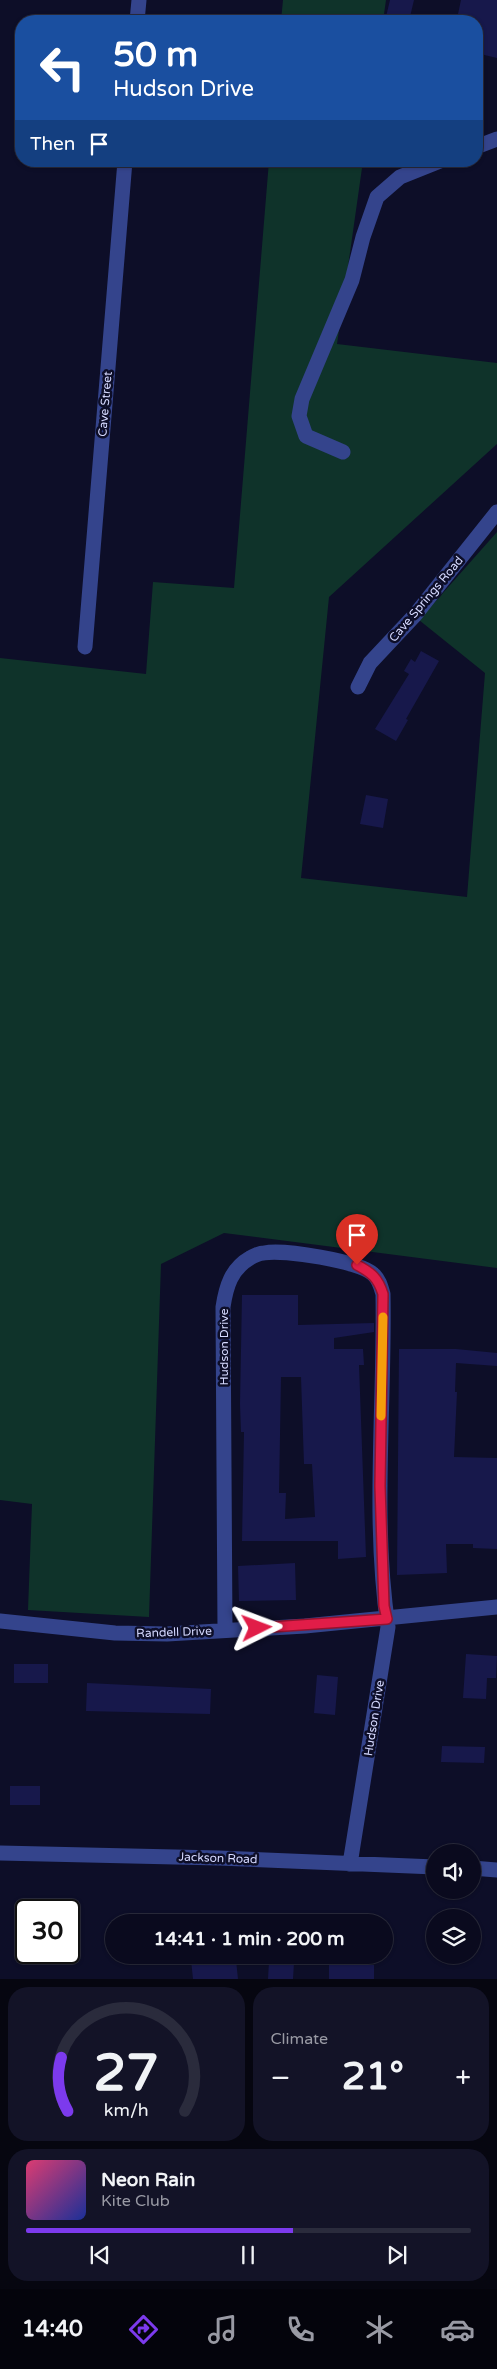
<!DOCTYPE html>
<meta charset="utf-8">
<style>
:root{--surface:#0a0a1e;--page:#131327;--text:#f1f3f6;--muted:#999aa4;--line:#2a2b3c;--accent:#7c3aed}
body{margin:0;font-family:"Varela Round",sans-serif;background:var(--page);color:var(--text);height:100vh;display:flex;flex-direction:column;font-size:19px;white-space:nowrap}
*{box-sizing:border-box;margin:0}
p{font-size:16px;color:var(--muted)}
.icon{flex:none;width:28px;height:28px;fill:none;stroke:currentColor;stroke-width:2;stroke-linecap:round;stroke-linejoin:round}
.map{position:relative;height:1979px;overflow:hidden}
.panel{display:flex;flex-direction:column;gap:8px;padding:8px;background:#060610;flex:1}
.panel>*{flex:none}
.banner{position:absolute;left:15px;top:15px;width:468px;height:152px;border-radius:20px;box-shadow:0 1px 4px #0004,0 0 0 1px var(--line);background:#1a4fa0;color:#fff;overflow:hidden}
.buttons{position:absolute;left:426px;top:1844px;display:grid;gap:10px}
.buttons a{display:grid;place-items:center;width:55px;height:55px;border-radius:50%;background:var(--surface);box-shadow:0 1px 4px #0004,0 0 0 1px var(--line);font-size:25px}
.speed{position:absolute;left:15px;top:1899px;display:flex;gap:10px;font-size:25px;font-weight:700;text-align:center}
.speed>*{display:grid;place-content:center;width:65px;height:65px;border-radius:50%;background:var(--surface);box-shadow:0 1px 4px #0004,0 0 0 1px var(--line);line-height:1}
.speed .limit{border:2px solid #111;border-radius:8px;background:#fff;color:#111}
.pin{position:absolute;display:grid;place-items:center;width:42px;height:42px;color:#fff;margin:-51px -21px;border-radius:50% 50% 50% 0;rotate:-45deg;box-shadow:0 0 5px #0007}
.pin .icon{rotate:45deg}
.me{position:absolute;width:55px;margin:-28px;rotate:87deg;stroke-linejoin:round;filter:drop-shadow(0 0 4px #0008)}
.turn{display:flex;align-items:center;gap:18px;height:105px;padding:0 15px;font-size:22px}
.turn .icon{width:65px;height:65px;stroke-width:2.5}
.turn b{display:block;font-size:35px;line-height:42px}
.then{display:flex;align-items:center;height:48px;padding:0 15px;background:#0003;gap:10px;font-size:19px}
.big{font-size:38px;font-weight:700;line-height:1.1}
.panel .card{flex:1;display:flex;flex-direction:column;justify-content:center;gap:8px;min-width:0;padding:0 18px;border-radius:20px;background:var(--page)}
.panel .dial{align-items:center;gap:0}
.dial svg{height:130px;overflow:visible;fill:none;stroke:var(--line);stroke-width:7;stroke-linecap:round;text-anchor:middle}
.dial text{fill:var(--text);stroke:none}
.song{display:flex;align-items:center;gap:15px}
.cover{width:60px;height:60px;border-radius:8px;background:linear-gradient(135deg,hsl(340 70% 55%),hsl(230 70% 35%))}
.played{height:5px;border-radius:2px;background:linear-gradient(90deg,var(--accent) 60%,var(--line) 60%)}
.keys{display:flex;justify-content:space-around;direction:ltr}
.heat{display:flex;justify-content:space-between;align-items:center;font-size:28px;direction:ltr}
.panel .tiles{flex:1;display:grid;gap:8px;grid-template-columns:1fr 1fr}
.card:last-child{grid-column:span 2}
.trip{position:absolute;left:105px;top:1914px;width:288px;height:50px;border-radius:25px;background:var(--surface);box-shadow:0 1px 4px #0004,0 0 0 1px var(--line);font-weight:700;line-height:50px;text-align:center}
.tab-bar{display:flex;height:80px;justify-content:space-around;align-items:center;background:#04040c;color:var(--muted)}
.tab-bar .icon{width:35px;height:35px}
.tab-bar .current{color:var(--accent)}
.tab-bar b{font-size:22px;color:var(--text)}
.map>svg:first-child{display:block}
</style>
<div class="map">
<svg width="497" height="1979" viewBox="0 0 497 1979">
<rect width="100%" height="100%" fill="#0d0e28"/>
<path fill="#0f332a" d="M 283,0 L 386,0 L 383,21 L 281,21 Z
M 269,161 L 363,161 L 337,344 L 497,363 L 497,444 L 329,597 L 301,878 L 467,897 L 485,673 L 419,620 L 497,532 L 497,1268 L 224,1233 L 161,1264 L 149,1617 L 28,1610 L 32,1504 L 0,1500 L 0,658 L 146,674 L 153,582 L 234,588 Z"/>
<path fill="#17184b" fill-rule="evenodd" d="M 390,0 L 414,0 L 409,21 L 385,21 Z
M 461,0 L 497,0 L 497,58 L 476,53 L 476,18 L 458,14 Z
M 421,651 L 439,661 L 406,719 L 408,720 L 396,741 L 375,729 L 409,674 L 404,671 L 411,659 L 415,662 Z
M 366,795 L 388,799 L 383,828 L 360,824 Z
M 242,1295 L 298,1295 L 298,1325 L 374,1323 L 374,1332 L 334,1338 L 334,1349 L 363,1349 L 364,1365 L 359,1365 L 366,1557 L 338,1559 L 338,1541 L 242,1541 L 244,1432 L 241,1432 L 240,1404 ZM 281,1377 L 301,1377 L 304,1464 L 312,1464 L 315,1517 L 285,1519 L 286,1493 L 279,1493 Z
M 399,1349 L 456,1349 L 497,1353 L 497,1366 L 456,1363 L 455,1392 L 457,1392 L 454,1457 L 497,1458 L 497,1549 L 473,1548 L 473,1544 L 446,1544 L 447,1573 L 397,1575 Z
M 295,1563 L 296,1600 L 239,1601 L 238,1566 Z
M 466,1654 L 497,1656 L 496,1678 L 487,1678 L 486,1699 L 463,1698 Z
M 14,1664 L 48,1664 L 48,1683 L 14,1683 Z
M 317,1675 L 338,1677 L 335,1715 L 314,1713 Z
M 87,1683 L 211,1689 L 210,1714 L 86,1711 Z
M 442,1746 L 485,1747 L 484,1763 L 441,1762 Z
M 10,1786 L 40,1786 L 40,1805 L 10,1805 Z
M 208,1958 L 208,1964 L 236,1960 L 238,1979 L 193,1979 L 191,1960 Z
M 269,1961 L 294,1963 L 293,1979 L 268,1979 Z
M 329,1965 L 374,1965 L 374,1979 L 329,1979 Z"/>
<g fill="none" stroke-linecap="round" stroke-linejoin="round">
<path stroke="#34448c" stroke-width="15" d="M 137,21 L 139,0
M 476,147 L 497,139
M 343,452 L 306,436 L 299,416 L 302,399 L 352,280 L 363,237 L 377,197 L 400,177 L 440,161
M 85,647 L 125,161
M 358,687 L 370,663 L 415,615 L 497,512
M 0,1621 L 115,1633 L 167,1634 L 305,1626 L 497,1607
M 225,1630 L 223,1307 C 226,1287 231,1269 250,1258 C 253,1256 260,1253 264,1253 C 283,1249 359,1261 373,1274 C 379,1279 381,1287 383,1294 C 385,1405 372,1517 388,1627 L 350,1864
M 0,1853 L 219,1858 L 435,1867
M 472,1868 L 497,1870"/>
</g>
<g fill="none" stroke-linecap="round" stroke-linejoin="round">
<defs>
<path id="route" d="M 257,1628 L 387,1619 L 384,1606 L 380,1486 L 383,1294 C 378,1278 372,1273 357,1265"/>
</defs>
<use href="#route" stroke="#92132f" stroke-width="12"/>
<use href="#route" stroke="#e11d48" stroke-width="9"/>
<path stroke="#f59e0b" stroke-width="9" d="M 381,1416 L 383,1317"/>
</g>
<g text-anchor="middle" stroke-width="5" stroke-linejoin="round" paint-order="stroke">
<g font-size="12" fill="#d5d9ff" stroke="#0d0e28">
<text transform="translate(105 404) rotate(-85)" y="4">Cave Street</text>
<text transform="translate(426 599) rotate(-50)" y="4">Cave Springs Road</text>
<text transform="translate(224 1347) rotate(-90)" y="4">Hudson Drive</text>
<text transform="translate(174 1632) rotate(-2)" y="4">Randell Drive</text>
<text transform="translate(374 1718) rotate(-81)" y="4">Hudson Drive</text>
<text transform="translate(218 1858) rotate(2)" y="4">Jackson Road</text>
</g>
</g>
</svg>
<div class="buttons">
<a><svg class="icon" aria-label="sound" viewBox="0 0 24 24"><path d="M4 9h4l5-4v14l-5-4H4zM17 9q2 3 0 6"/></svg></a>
<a><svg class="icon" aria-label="layers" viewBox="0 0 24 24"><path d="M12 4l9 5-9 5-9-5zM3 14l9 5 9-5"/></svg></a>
</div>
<div class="speed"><div class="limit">30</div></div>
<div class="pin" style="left:357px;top:1265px;background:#d93025"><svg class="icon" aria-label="arrive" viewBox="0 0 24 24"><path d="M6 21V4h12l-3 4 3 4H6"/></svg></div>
<svg class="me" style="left:257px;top:1628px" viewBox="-20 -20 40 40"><path d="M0-17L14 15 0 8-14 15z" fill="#e11d48" stroke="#fff" stroke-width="4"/></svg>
<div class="trip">14:41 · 1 min · 200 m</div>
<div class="banner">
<div class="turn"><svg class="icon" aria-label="left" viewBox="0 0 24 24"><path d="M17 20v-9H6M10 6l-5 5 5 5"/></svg><div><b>50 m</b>Hudson Drive</div></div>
<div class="then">Then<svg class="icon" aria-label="arrive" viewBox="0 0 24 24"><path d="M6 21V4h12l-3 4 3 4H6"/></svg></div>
</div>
</div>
<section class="panel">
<div class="tiles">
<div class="card dial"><svg viewBox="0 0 100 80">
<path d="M14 69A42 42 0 1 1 86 69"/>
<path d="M14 69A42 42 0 0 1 10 36" stroke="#7c3aed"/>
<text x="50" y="56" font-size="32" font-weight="700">27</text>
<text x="50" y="72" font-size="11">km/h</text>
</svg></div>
<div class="card"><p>Climate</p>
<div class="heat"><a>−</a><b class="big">21°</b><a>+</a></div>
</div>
<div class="card">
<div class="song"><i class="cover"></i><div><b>Neon Rain</b><p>Kite Club</p></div></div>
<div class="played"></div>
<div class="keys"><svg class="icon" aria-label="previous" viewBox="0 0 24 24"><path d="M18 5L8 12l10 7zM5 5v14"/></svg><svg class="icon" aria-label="pause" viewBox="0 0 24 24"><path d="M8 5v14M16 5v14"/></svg><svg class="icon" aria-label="next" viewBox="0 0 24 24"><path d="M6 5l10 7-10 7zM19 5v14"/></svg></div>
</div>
</div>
</section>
<nav class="tab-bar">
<b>14:40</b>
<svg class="icon current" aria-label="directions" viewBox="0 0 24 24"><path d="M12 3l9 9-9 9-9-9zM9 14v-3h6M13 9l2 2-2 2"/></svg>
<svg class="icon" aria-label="music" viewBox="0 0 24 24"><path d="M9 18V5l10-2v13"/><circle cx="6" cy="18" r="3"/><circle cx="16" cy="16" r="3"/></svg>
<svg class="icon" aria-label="phone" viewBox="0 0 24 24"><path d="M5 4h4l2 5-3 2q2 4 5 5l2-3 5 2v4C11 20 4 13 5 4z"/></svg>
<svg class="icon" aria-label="climate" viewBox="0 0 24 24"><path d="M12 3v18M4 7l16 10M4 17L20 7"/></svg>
<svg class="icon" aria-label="car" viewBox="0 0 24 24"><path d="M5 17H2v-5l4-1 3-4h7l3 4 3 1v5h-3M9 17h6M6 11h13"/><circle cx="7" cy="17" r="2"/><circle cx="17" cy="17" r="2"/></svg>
</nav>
